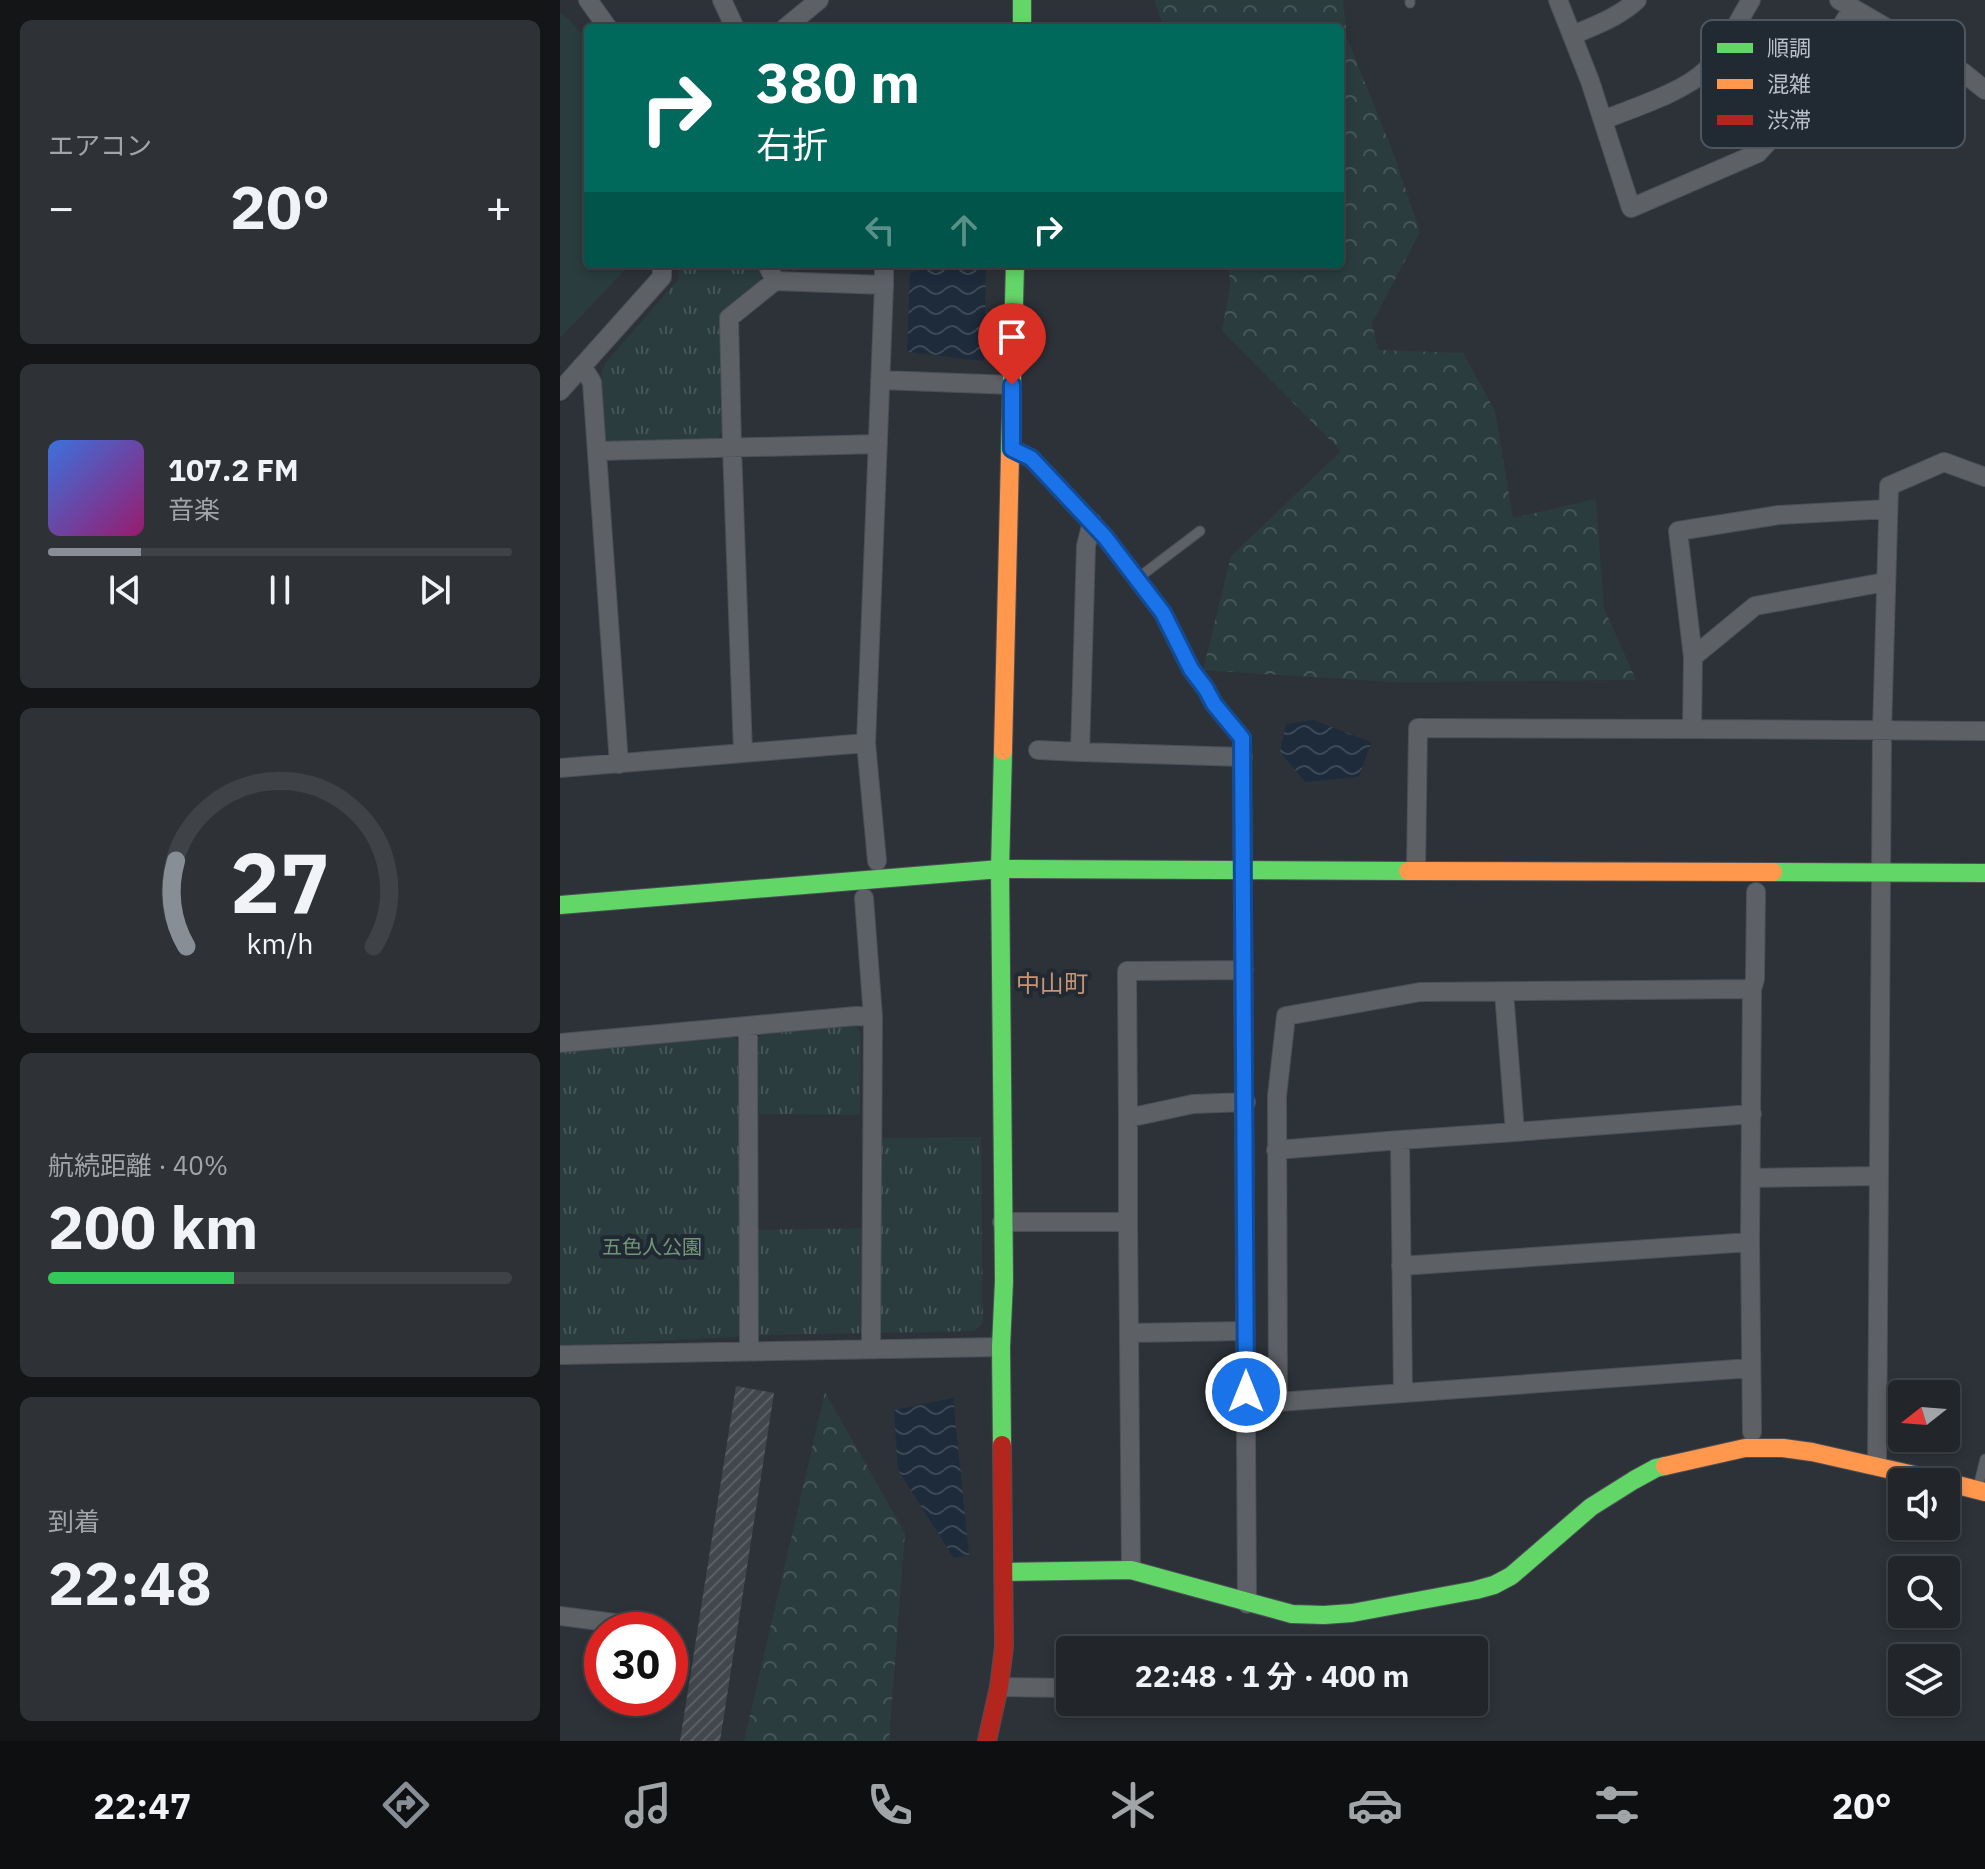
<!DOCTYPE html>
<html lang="ja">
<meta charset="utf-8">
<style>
:root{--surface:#22262a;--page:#2e3236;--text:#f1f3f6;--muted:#a2a5a8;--line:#3f4347;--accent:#878e96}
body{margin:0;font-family:"IBM Plex Sans","Noto Sans JP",sans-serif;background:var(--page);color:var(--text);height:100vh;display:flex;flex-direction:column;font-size:30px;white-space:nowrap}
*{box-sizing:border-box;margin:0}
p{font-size:26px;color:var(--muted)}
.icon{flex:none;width:44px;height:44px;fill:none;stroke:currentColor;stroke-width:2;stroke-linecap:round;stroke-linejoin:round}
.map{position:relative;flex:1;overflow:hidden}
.sheet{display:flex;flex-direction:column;gap:20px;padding:20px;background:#131517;width:560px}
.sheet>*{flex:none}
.guide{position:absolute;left:24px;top:24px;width:760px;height:244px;border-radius:8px;box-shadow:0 4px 12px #0003,0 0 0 2px var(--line);background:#00695c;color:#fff;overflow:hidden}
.needle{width:52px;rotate:253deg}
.controls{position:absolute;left:1328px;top:1380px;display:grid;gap:16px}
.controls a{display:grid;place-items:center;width:72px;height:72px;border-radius:8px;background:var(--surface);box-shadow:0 4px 12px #0003,0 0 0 2px var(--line);font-size:40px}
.speed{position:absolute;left:24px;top:1612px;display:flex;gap:16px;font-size:40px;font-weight:700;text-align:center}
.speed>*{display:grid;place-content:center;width:104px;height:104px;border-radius:50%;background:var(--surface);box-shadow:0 4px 12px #0003,0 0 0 2px var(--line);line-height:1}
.speed .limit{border:12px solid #d22;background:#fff;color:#111}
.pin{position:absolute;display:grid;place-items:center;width:68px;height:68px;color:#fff;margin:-82px -34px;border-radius:50% 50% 50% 0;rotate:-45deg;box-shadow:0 0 8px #0007}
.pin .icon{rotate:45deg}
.me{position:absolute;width:88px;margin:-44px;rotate:0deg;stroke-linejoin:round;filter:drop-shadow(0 0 6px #0008)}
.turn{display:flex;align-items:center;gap:28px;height:168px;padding:0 40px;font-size:36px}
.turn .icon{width:104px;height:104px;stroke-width:2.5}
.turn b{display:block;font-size:56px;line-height:68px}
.lanes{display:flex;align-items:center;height:76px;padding:0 40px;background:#0003;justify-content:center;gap:40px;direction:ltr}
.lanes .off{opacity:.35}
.big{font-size:60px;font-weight:700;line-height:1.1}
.sheet .widget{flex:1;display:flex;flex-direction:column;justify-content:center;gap:12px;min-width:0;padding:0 28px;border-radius:12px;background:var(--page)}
.sheet .dial{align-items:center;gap:0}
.dial svg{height:208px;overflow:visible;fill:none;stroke:var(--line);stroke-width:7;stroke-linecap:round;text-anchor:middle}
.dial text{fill:var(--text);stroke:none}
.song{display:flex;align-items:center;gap:24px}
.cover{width:96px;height:96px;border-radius:12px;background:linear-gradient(135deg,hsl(220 70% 55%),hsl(320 70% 35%))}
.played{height:8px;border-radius:4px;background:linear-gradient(90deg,var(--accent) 20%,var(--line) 20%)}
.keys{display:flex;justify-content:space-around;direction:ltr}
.heat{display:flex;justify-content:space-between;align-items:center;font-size:44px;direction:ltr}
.charge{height:12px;border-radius:6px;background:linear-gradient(90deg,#34c759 40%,var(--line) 0)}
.trip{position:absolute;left:496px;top:1636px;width:432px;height:80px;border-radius:8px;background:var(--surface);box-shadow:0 4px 12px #0003,0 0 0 2px var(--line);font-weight:700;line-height:80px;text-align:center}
.tab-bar{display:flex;height:128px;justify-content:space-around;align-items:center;background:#0e0f11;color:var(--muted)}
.tab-bar .icon{width:56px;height:56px}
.tab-bar .current{color:var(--accent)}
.tab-bar b{font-size:36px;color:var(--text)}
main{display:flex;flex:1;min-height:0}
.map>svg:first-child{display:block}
</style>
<main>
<section class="sheet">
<div class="widget"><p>エアコン</p>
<div class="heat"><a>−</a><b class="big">20°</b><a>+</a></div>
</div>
<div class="widget">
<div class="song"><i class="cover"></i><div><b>107.2 FM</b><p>音楽</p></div></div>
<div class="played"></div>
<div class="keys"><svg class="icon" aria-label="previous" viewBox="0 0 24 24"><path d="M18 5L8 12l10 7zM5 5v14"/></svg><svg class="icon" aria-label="pause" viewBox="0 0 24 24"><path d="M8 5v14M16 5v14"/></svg><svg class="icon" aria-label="next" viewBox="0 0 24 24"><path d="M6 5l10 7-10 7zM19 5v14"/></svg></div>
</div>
<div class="widget dial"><svg viewBox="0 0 100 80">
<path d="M14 69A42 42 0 1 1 86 69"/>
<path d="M14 69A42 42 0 0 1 10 36" stroke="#878e96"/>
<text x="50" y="56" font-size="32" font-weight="700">27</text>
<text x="50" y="72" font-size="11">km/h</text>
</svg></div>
<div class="widget"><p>航続距離 · 40%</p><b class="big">200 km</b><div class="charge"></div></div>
<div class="widget"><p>到着</p><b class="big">22:48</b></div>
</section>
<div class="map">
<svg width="1425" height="1741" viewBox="0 0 1425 1741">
<defs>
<pattern id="grass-tufts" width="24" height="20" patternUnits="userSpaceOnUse" patternTransform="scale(2)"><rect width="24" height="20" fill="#2a3c3d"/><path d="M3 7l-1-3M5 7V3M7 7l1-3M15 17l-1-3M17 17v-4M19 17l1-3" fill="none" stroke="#475658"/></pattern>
<pattern id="forest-crowns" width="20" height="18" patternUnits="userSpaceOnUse" patternTransform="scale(2)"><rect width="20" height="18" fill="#2a3c3d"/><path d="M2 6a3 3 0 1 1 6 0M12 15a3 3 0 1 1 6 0" fill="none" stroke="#475658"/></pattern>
<pattern id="water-waves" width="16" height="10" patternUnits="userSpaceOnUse" patternTransform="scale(2)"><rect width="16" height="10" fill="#1e2b3a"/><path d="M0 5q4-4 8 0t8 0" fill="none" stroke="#3d4855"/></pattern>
<pattern id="building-hatch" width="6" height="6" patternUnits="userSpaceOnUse" patternTransform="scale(2)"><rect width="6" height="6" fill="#42464d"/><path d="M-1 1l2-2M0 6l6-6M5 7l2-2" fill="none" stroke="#5b5f65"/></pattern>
</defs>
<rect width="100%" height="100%" fill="#2d3238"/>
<path fill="url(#grass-tufts)" d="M 119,264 L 198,264 L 202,273 L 199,283 L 160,315 L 163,430 L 158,438 L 50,443 L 45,437 L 41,374 L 46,362 L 118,280 Z
M 296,1026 L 301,1033 L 300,1115 L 199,1114 L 197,1038 L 204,1034 Z
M 174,1037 L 179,1043 L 184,1230 L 318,1228 L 319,1138 L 421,1137 L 423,1323 L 414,1331 L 209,1335 L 0,1346 L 0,1052 Z"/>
<path fill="url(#forest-crowns)" d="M 594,0 L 783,0 L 787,38 L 834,155 L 860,232 L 812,323 L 818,350 L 903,353 L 935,411 L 953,518 L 1036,499 L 1044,608 L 1076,680 L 831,682 L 643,670 L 671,556 L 781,451 L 662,331 L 670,286 L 669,264 L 780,264 L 780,28 L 604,28 Z
M 265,1392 L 345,1533 L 329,1741 L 184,1741 Z"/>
<path fill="#2a3c3d" d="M 0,13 L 9,19 L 28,41 L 28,264 L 71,264 L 0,338 Z"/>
<path fill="url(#water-waves)" d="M 377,264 L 426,264 L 424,361 L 347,352 L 350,273 Z
M 753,720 L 811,742 L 799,777 L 745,782 L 720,752 L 726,724 Z
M 393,1398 L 409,1555 L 394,1558 L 338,1470 L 334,1410 Z"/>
<path fill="url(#building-hatch)" d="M 176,1386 L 214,1393 L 160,1741 L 120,1741 Z"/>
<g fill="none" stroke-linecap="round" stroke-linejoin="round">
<defs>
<path id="lane" d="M 850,0 L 850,3
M 578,578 L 640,531
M 1418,1487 L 1425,1459"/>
<path id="street" d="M 28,0 L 48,28
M 162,0 L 175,28
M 998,0 L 1030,81 L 1071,208 L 1198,153 L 1209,141 L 1292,9
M 1279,0 L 1404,73 L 1425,90
M 225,28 L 259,0
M 1013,35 C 1036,25 1059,17 1077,0
M 1043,120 C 1073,108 1124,92 1146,70 C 1164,50 1177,23 1191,0
M 324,285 L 324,264
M 22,366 L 32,382 L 59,764
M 320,380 L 452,385
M 0,391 L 102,277 L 102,264
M 452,449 L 471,458 L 545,537 L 603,613 L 631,669 L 646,689 L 654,704 L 682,738 L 687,1604
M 38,451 L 318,444
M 532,522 L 526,546 L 520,752 L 683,757
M 1133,657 L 1118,531 L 1219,515 L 1328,509
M 1132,729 L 1425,731
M 306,743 L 317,861
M 478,750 L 520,752
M 183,752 L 172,447 L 169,318 L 215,281
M 0,768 L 306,743 L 324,285 L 215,281 L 207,264
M 856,870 L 858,728 L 1132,729 L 1133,657 L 1195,606 L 1325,582
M 304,898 L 313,1017
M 188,1026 L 189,1351
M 0,1043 L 296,1016 L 313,1017 L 311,1349
M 568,1118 L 567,971 L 684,970
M 955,1132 L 1192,1114
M 716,1150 L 840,1140
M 1192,1178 L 1319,1176
M 442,1222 L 568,1222 L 571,1570
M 568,1222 L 568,1118 L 633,1104 L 686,1102
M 841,1266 L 1190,1242
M 569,1333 L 686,1331
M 0,1355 L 441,1347
M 1191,1368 L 718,1402 L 717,1096 L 726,1016 L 860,992 L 1192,989
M 843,1393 L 840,1140 L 955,1132 L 944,992
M 1192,1432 L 1190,1242 L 1192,989 L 1195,979 L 1196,892
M 1317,1466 L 1322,732 L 1329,486 L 1384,462 L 1425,477
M 0,1616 L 93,1628
M 439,1687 L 510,1688"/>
<path id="fast" d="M 462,0 L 462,28
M 450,455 L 455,264
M 1213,872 L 1425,873
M 0,905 L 440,869 L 848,871
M 442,1445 L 441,1347 L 444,1281 L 440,869 L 443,751
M 444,1572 L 571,1570 L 732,1614 L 764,1615 L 792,1613 L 916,1590 L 934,1585 L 951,1576 L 1031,1507 L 1074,1480 L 1096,1468 L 1105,1466"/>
<path id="slow" d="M 443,751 L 450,455
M 848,871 L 1213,872
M 1105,1466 L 1185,1448 L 1223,1448 L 1252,1452 L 1385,1482
M 1386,1482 L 1425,1492"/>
<path id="jam" d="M 427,1741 L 439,1687 L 444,1647 L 442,1445"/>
</defs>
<use href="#lane" stroke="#4b4f55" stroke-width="11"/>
<use href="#street" stroke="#4b4f55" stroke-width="20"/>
<use href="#fast" stroke="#4b4f55" stroke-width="20"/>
<use href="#slow" stroke="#4b4f55" stroke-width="20"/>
<use href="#jam" stroke="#4b4f55" stroke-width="20"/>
<use href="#lane" stroke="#5d6166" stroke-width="9"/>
<use href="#street" stroke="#5d6166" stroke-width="18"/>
<use href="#fast" stroke="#63d668" stroke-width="18"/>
<use href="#slow" stroke="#ff974d" stroke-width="18"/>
<use href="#jam" stroke="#b3261e" stroke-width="18"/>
</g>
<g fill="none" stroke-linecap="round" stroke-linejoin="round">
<defs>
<path id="route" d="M 452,385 L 452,449 L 471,458 L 545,537 L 603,613 L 631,669 L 646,689 L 654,704 L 682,738 L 686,1392"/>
</defs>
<use href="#route" stroke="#114b97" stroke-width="20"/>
<use href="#route" stroke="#1a73e8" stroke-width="14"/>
</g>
<g text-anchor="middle" stroke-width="8" stroke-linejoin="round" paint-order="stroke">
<g font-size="20" fill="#739679" stroke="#212933">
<text x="92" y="1254">五色人公園</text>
</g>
<g font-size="24" fill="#c99473" stroke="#212933">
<text x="492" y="992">中山町</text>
</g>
</g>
<rect x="1141" y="20" width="264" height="128" rx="12" fill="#212933" stroke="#4e5660" stroke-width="2"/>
<rect x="1157" y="43" width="36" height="10" fill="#63d668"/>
<rect x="1157" y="79" width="36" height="10" fill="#ff974d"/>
<rect x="1157" y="115" width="36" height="10" fill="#b3261e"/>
<g font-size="22" fill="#b8bfc8">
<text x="1207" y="56">順調</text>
<text x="1207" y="92">混雑</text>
<text x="1207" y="128">渋滞</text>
</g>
</svg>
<div class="controls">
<a><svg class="needle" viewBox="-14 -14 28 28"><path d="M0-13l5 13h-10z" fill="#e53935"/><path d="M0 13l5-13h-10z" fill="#a2a5a8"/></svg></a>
<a><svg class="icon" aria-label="sound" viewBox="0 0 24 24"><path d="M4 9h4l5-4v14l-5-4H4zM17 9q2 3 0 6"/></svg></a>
<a><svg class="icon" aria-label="search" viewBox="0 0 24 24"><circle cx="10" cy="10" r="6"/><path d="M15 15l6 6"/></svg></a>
<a><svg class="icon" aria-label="layers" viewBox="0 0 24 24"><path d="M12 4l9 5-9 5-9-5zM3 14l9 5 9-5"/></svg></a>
</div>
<div class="speed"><div class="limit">30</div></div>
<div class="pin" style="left:452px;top:385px;background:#d93025"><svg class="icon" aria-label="arrive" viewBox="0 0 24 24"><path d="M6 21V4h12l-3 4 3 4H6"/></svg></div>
<svg class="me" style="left:686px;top:1392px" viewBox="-20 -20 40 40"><circle r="17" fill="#1a73e8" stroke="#fff" stroke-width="3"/><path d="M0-11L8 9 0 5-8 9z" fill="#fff"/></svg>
<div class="trip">22:48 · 1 分 · 400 m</div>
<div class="guide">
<div class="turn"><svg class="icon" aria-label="right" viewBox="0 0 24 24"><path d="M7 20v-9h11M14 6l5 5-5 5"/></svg><div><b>380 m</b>右折</div></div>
<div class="lanes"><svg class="icon off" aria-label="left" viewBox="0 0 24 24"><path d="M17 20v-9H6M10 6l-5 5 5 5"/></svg><svg class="icon off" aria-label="ahead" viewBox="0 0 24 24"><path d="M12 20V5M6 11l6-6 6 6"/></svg><svg class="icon" aria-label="right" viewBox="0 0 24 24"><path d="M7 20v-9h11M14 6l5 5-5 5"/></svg></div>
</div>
</div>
</main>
<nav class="tab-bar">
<b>22:47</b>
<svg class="icon current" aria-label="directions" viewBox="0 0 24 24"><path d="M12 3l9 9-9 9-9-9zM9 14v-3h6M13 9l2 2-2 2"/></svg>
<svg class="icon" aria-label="music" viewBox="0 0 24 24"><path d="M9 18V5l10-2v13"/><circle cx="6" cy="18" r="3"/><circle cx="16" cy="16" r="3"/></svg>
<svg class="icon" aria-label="phone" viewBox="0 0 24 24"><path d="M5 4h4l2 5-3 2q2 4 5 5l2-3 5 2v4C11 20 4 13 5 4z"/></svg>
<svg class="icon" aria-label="climate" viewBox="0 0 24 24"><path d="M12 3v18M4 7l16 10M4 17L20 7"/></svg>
<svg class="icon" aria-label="car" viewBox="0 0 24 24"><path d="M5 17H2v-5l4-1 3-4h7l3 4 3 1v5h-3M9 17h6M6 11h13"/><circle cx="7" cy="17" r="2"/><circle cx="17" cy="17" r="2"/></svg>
<svg class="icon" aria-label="filters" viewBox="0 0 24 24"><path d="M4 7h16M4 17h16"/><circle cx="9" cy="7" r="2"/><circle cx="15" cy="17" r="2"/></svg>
<b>20°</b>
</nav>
